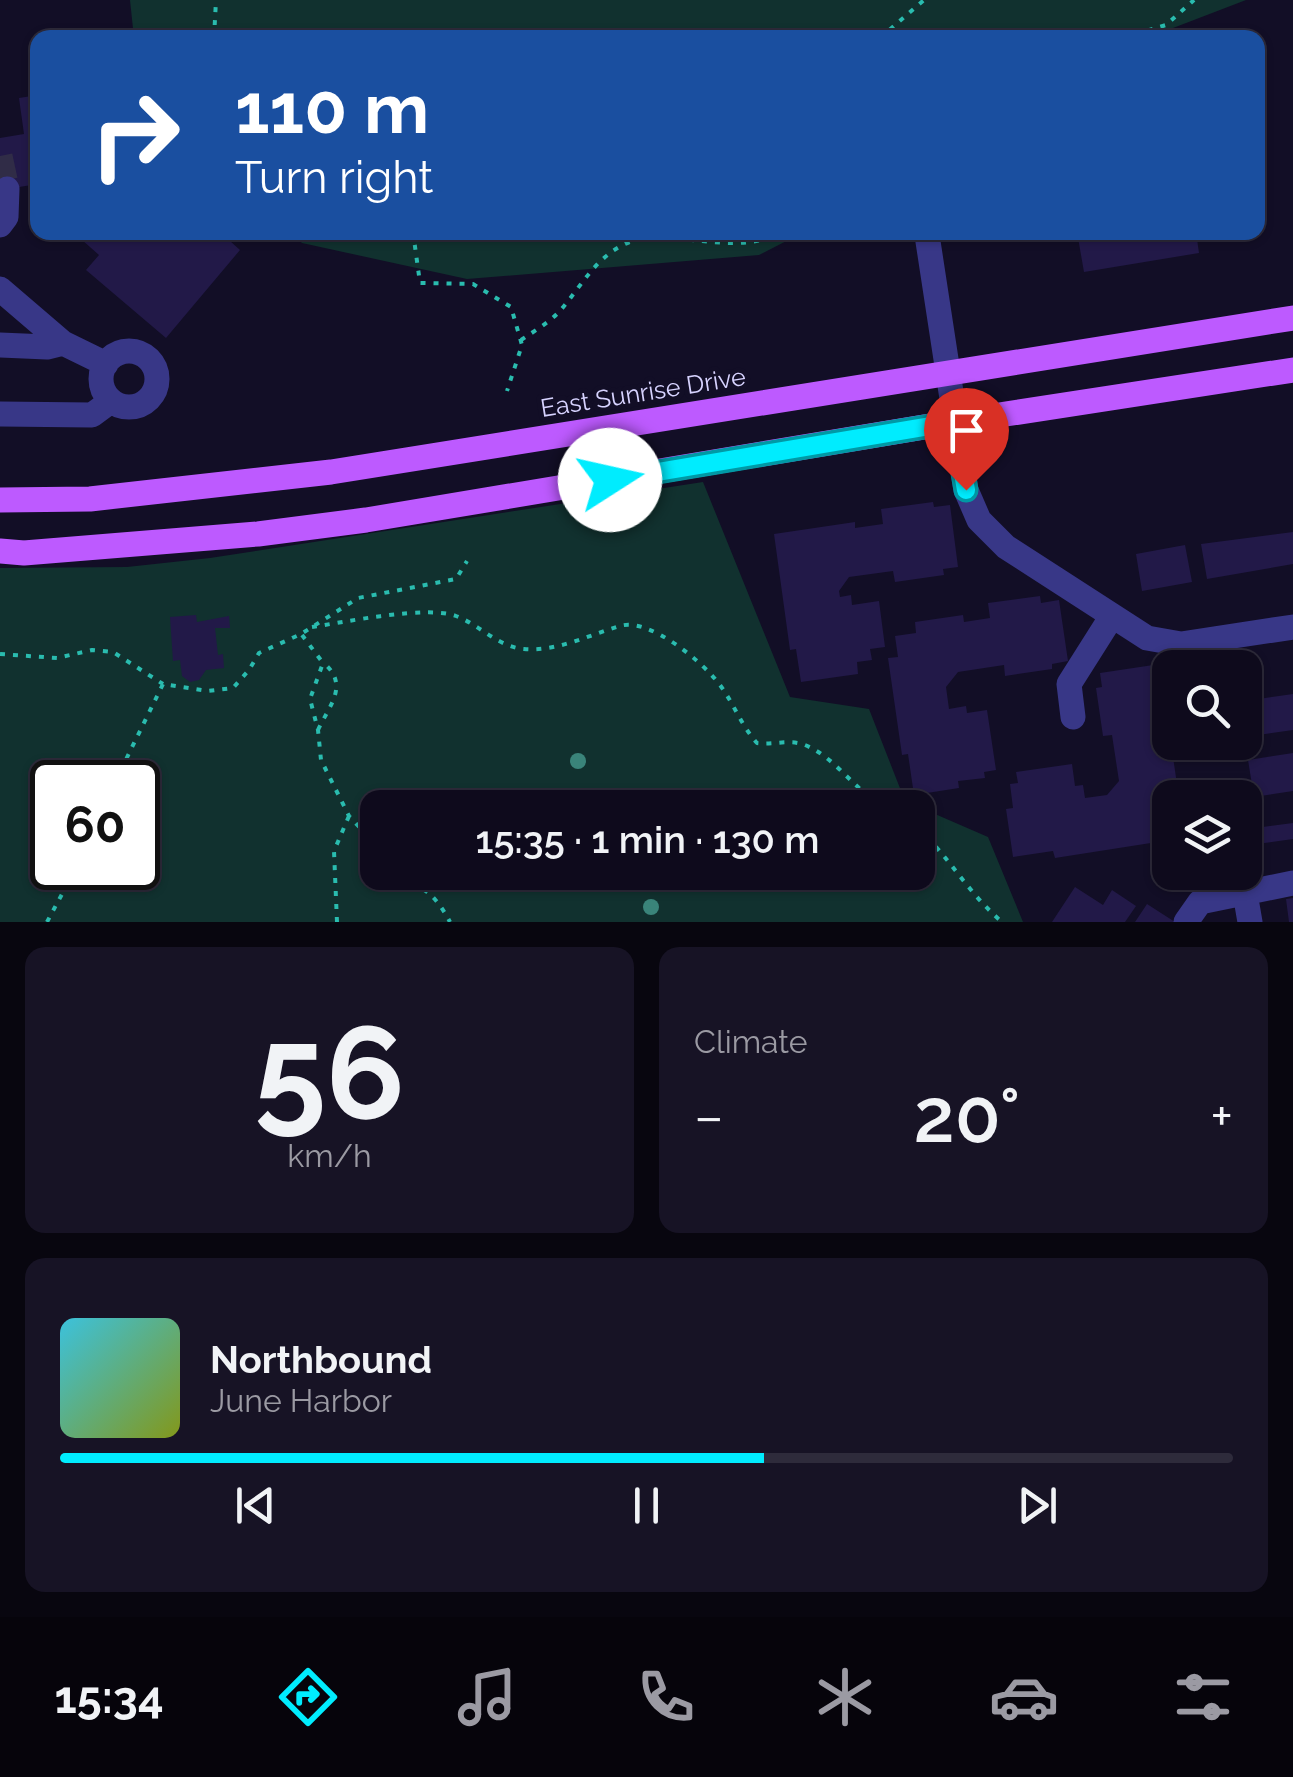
<!DOCTYPE html>
<meta charset="utf-8">
<style>
:root{--surface:#0e0a1c;--page:#171325;--text:#f1f3f6;--muted:#9b9aa3;--line:#2e2b3b;--accent:#00ecfe}
body{margin:0;font-family:Raleway,sans-serif;background:var(--page);color:var(--text);height:100vh;display:flex;flex-direction:column;font-size:38px;white-space:nowrap}
*{box-sizing:border-box;margin:0}
p{font-size:32px;color:var(--muted)}
.icon{flex:none;width:55px;height:55px;fill:none;stroke:currentColor;stroke-width:2;stroke-linecap:round;stroke-linejoin:round}
.map{position:relative;height:922px;overflow:hidden}
.sheet{display:flex;flex-direction:column;gap:25px;padding:25px;background:#08060f;flex:1}
.sheet>*{flex:none}
.guide{position:absolute;left:30px;top:30px;width:1235px;height:210px;border-radius:20px;box-shadow:0 2px 8px #0004,0 0 0 2px var(--line);background:#1a4fa0;color:#fff;overflow:hidden}
.fabs{position:absolute;left:1152px;top:650px;display:grid;gap:20px}
.fabs a{display:grid;place-items:center;width:110px;height:110px;border-radius:20px;background:var(--surface);box-shadow:0 2px 8px #0004,0 0 0 2px var(--line);font-size:50px}
.speed{position:absolute;left:30px;top:760px;display:flex;gap:20px;font-size:50px;font-weight:700;text-align:center}
.speed>*{display:grid;place-content:center;width:130px;height:130px;border-radius:50%;background:var(--surface);box-shadow:0 2px 8px #0004,0 0 0 2px var(--line);line-height:1}
.speed .limit{border:5px solid #111;border-radius:15px;background:#fff;color:#111}
.pin{position:absolute;display:grid;place-items:center;width:85px;height:85px;color:#fff;margin:-102px -42px;border-radius:50% 50% 50% 0;rotate:-45deg;box-shadow:0 0 10px #0007}
.pin .icon{rotate:45deg}
.me{position:absolute;width:110px;margin:-55px;rotate:80deg;stroke-linejoin:round;filter:drop-shadow(0 0 8px #0008)}
.turn{display:flex;align-items:center;gap:35px;height:210px;padding:0 40px;font-size:45px}
.turn .icon{width:130px;height:130px;stroke-width:2.5}
.turn b{display:block;font-size:70px;line-height:85px}
.big{font-size:75px;font-weight:600;line-height:1.1}
.sheet .widget{flex:1;display:flex;flex-direction:column;justify-content:center;gap:15px;min-width:0;padding:0 35px;border-radius:20px;background:var(--page)}
.sheet .dial{align-items:center;gap:0}
.dial b{font-size:130px;line-height:1}
.song{display:flex;align-items:center;gap:30px}
.cover{width:120px;height:120px;border-radius:15px;background:linear-gradient(135deg,hsl(190 70% 55%),hsl(70 70% 35%))}
.played{height:10px;border-radius:5px;background:linear-gradient(90deg,var(--accent) 60%,var(--line) 60%)}
.keys{display:flex;justify-content:space-around;direction:ltr}
.heat{display:flex;justify-content:space-between;align-items:center;font-size:55px;direction:ltr}
.sheet .tiles{flex:1;display:grid;gap:25px;grid-template-columns:1fr 1fr}
.widget:last-child{grid-column:span 2}
.trip{position:absolute;left:360px;top:790px;width:575px;height:100px;border-radius:20px;background:var(--surface);box-shadow:0 2px 8px #0004,0 0 0 2px var(--line);font-weight:600;line-height:100px;text-align:center}
.menu{display:flex;height:160px;justify-content:space-around;align-items:center;background:#06040b;color:var(--muted)}
.menu .icon{width:70px;height:70px}
.menu .current{color:var(--accent)}
.menu b{font-size:45px;color:var(--text)}
.map>svg:first-child{display:block}
</style>
<div class="map">
<svg width="1293" height="922" viewBox="0 0 1293 922">
<rect width="100%" height="100%" fill="#120e26"/>
<path fill="#11312f" fill-rule="evenodd" d="M 130,0 L 1246,0 L 1147,38 L 134,38 Z
M 292,233 L 802,233 L 759,255 L 467,279 L 302,243 Z
M 703,482 L 790,697 L 869,709 L 905,801 L 988,837 L 1023,922 L 0,922 L 0,568 L 127,567 L 210,558 ZM 52,782 L 138,782 L 138,868 L 52,868 ZM 378,808 L 918,808 L 918,872 L 378,872 Z"/>
<path fill="#221948" d="M 38,95 L 38,184 L 0,190 L 0,138 L 24,134 L 19,98 Z
M 73,232 L 220,232 L 240,250 L 166,338 L 86,270 L 99,255 Z
M 1077,232 L 1196,232 L 1199,253 L 1084,272 Z
M 933,502 L 934,507 L 950,505 L 958,567 L 943,569 L 944,575 L 895,582 L 893,571 L 849,577 L 839,591 L 840,597 L 851,595 L 852,605 L 879,601 L 885,647 L 870,649 L 872,660 L 857,662 L 858,674 L 801,682 L 796,649 L 790,650 L 774,534 L 855,522 L 855,528 L 883,524 L 881,509 Z
M 1293,532 L 1293,564 L 1207,579 L 1201,544 Z
M 1185,545 L 1192,582 L 1142,591 L 1136,554 Z
M 1040,596 L 1041,603 L 1059,600 L 1068,661 L 1052,664 L 1052,669 L 1005,676 L 1004,665 L 958,672 L 946,687 L 949,709 L 966,706 L 967,713 L 987,710 L 996,770 L 984,772 L 985,778 L 958,781 L 959,788 L 914,795 L 908,754 L 902,755 L 888,658 L 898,657 L 895,636 L 916,633 L 915,622 L 963,615 L 964,622 L 990,618 L 988,603 Z
M 196,615 L 197,622 L 229,616 L 230,628 L 215,628 L 218,655 L 223,654 L 224,668 L 206,670 L 199,680 L 190,682 L 182,676 L 180,660 L 173,661 L 170,617 Z
M 1160,664 L 1162,681 L 1169,680 L 1170,689 L 1170,731 L 1163,732 L 1166,758 L 1173,757 L 1179,798 L 1170,798 L 1170,840 L 1055,858 L 1053,851 L 1013,857 L 1006,809 L 1013,808 L 1010,784 L 1018,783 L 1016,772 L 1072,764 L 1075,786 L 1083,785 L 1085,798 L 1107,795 L 1119,781 L 1112,735 L 1103,736 L 1096,688 L 1102,687 L 1100,673 Z
M 1293,694 L 1293,730 L 1245,737 L 1245,701 Z
M 1293,753 L 1293,791 L 1254,797 L 1248,760 Z
M 1293,823 L 1293,839 L 1257,844 L 1255,828 Z
M 1170,872 L 1245,872 L 1246,883 L 1172,892 Z
M 1075,887 L 1103,905 L 1112,890 L 1136,906 L 1125,922 L 1052,922 Z
M 1293,898 L 1293,922 L 1289,922 L 1286,899 Z
M 1147,904 L 1175,922 L 1135,922 Z"/>
<g fill="none" stroke-linecap="round" stroke-linejoin="round">
<path stroke="#302c47" stroke-width="25" stroke-dasharray="25 12" stroke-linecap="butt" d="M 0,156 L 7,189"/>
<path stroke="#2abcaf" stroke-width="4" stroke-dasharray="5 8" stroke-linecap="butt" d="M 214,38 L 216,0
M 880,38 L 924,0
M 1123,38 L 1166,25 L 1194,0
M 374,232 L 385,237 L 412,232
M 413,232 L 420,283 L 473,284 L 511,307 L 522,345 L 507,391
M 521,340 C 533,332 548,323 558,313 C 580,289 593,260 623,245 C 665,223 729,260 784,232
M 312,627 C 345,622 428,605 456,616 C 480,625 498,647 524,649 C 556,652 589,635 620,626 C 649,617 703,662 720,685 C 734,704 741,725 757,743 C 773,745 790,739 805,745 C 839,759 856,795 889,808
M 302,635 L 323,663 L 310,699 L 318,730 L 321,760 L 349,816 L 378,847
M 0,654 L 57,658 L 92,650 L 113,652 L 163,684
M 318,730 C 329,706 349,686 325,664
M 115,782 L 163,684 L 208,691 L 233,688 L 249,670 L 259,653 L 301,634 L 358,598 L 456,579 L 467,561
M 918,828 C 949,857 969,894 1002,922
M 389,872 C 398,882 409,882 421,888 C 434,895 443,909 450,922
M 47,922 L 76,868
M 337,922 L 334,851 L 349,816"/>
<path stroke="#383787" stroke-width="25" d="M 0,225 L 6,217 L 7,189
M 927,235 L 966,490 L 979,520 L 1006,547 L 1147,638 L 1181,644 L 1293,627
M 0,289 L 63,343 L 106,364
M 0,345 L 47,347 L 63,343
M101 379a28 28 0 1 1 56 0a28 28 0 1 1-56 0Z
M 0,414 L 92,415 L 111,401
M 1073,717 L 1069,684 L 1112,616
M 1245,893 L 1250,922
M 1186,922 L 1200,902 L 1293,883"/>
<path stroke="#bd5aff" stroke-width="25" d="M 0,500 L 90,499 L 331,472 L 1293,318
M 0,551 L 24,553 L 258,534 L 366,520 L 954,422 L 1293,370"/>
</g>
<g fill="#3a847a">
<circle cx="578" cy="761" r="8"/>
<circle cx="558" cy="798" r="8"/>
<circle cx="651" cy="907" r="8"/>
</g>
<g fill="none" stroke-linecap="round" stroke-linejoin="round">
<defs>
<path id="route" d="M 610,480 L 954,422 L 966,490"/>
</defs>
<use href="#route" stroke="#0099a5" stroke-width="25"/>
<use href="#route" stroke="#00ecfe" stroke-width="18"/>
</g>
<g text-anchor="middle" stroke-width="10" stroke-linejoin="round" paint-order="stroke">
<g font-size="25" fill="#d7d3ff" stroke="#120e26">
<text transform="translate(643 392) rotate(-9)" y="9">East Sunrise Drive</text>
</g>
</g>
</svg>
<div class="fabs">
<a><svg class="icon" aria-label="search" viewBox="0 0 24 24"><circle cx="10" cy="10" r="6"/><path d="M15 15l6 6"/></svg></a>
<a><svg class="icon" aria-label="layers" viewBox="0 0 24 24"><path d="M12 4l9 5-9 5-9-5zM3 14l9 5 9-5"/></svg></a>
</div>
<div class="speed"><div class="limit">60</div></div>
<div class="pin" style="left:966px;top:490px;background:#d93025"><svg class="icon" aria-label="arrive" viewBox="0 0 24 24"><path d="M6 21V4h12l-3 4 3 4H6"/></svg></div>
<svg class="me" style="left:610px;top:480px" viewBox="-20 -20 40 40"><circle r="19" fill="#fff"/><path d="M0-13L10 11 0 6-10 11z" fill="#00ecfe"/></svg>
<div class="trip">15:35 · 1 min · 130 m</div>
<div class="guide">
<div class="turn"><svg class="icon" aria-label="right" viewBox="0 0 24 24"><path d="M7 20v-9h11M14 6l5 5-5 5"/></svg><div><b>110 m</b>Turn right</div></div>
</div>
</div>
<section class="sheet">
<div class="tiles">
<div class="widget dial"><b>56</b><p>km/h</p></div>
<div class="widget"><p>Climate</p>
<div class="heat"><a>−</a><b class="big">20°</b><a>+</a></div>
</div>
<div class="widget">
<div class="song"><i class="cover"></i><div><b>Northbound</b><p>June Harbor</p></div></div>
<div class="played"></div>
<div class="keys"><svg class="icon" aria-label="previous" viewBox="0 0 24 24"><path d="M18 5L8 12l10 7zM5 5v14"/></svg><svg class="icon" aria-label="pause" viewBox="0 0 24 24"><path d="M8 5v14M16 5v14"/></svg><svg class="icon" aria-label="next" viewBox="0 0 24 24"><path d="M6 5l10 7-10 7zM19 5v14"/></svg></div>
</div>
</div>
</section>
<nav class="menu">
<b>15:34</b>
<svg class="icon current" aria-label="directions" viewBox="0 0 24 24"><path d="M12 3l9 9-9 9-9-9zM9 14v-3h6M13 9l2 2-2 2"/></svg>
<svg class="icon" aria-label="music" viewBox="0 0 24 24"><path d="M9 18V5l10-2v13"/><circle cx="6" cy="18" r="3"/><circle cx="16" cy="16" r="3"/></svg>
<svg class="icon" aria-label="phone" viewBox="0 0 24 24"><path d="M5 4h4l2 5-3 2q2 4 5 5l2-3 5 2v4C11 20 4 13 5 4z"/></svg>
<svg class="icon" aria-label="climate" viewBox="0 0 24 24"><path d="M12 3v18M4 7l16 10M4 17L20 7"/></svg>
<svg class="icon" aria-label="car" viewBox="0 0 24 24"><path d="M5 17H2v-5l4-1 3-4h7l3 4 3 1v5h-3M9 17h6M6 11h13"/><circle cx="7" cy="17" r="2"/><circle cx="17" cy="17" r="2"/></svg>
<svg class="icon" aria-label="filters" viewBox="0 0 24 24"><path d="M4 7h16M4 17h16"/><circle cx="9" cy="7" r="2"/><circle cx="15" cy="17" r="2"/></svg>
</nav>
